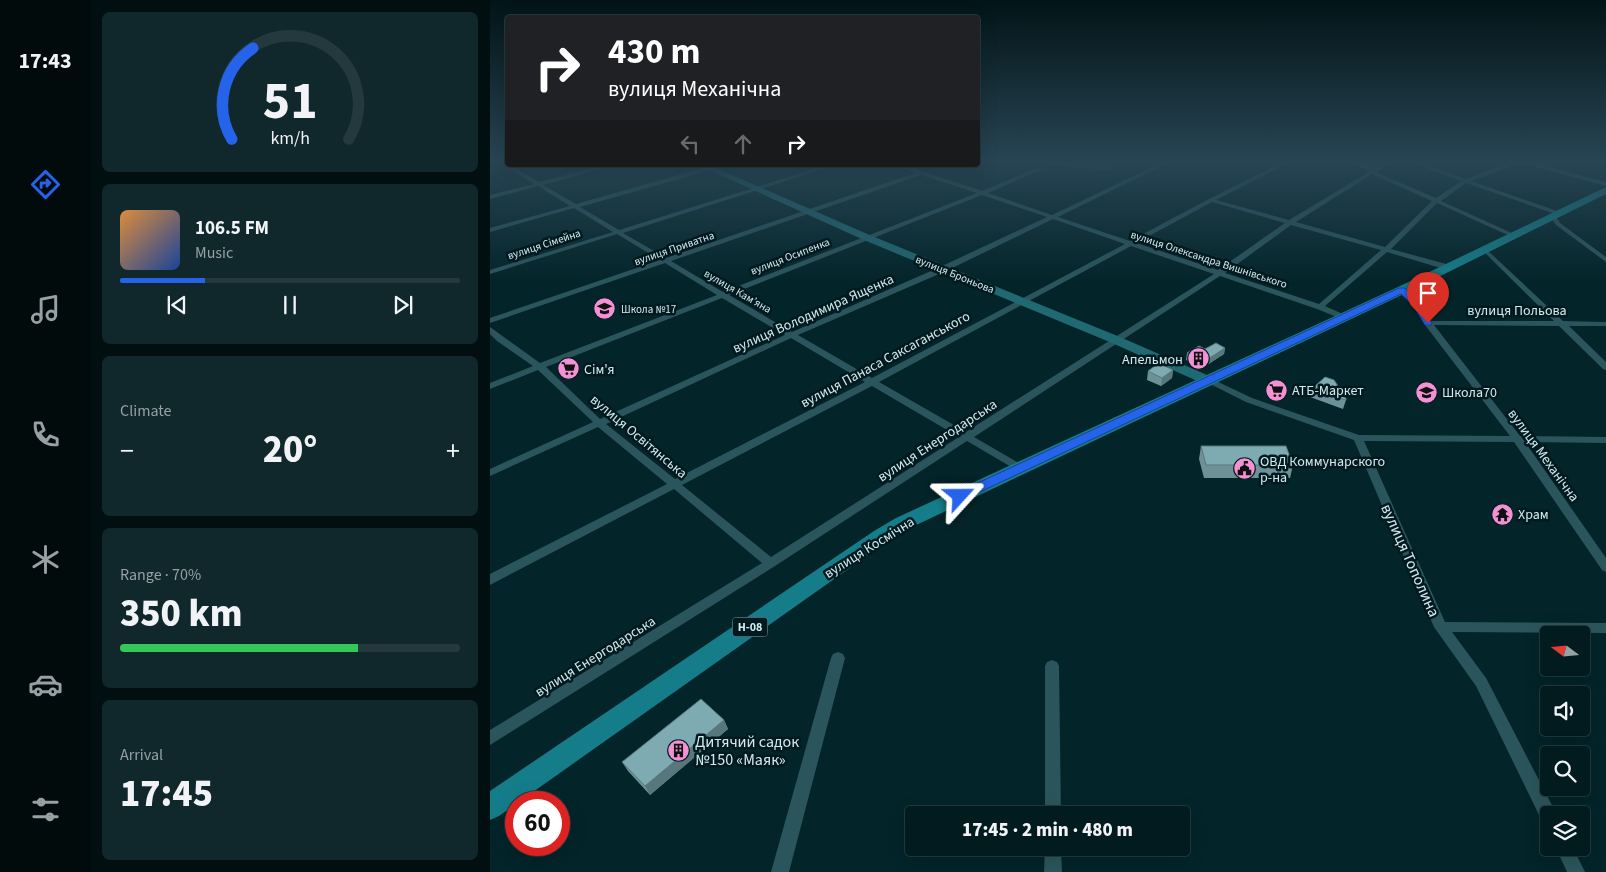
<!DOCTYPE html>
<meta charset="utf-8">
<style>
:root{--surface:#021b1f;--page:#10282c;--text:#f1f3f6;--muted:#96a1a4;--line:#23393d;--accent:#2563eb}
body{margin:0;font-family:"Source Sans 3",sans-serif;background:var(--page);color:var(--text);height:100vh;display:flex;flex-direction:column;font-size:19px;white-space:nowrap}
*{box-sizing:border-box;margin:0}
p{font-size:16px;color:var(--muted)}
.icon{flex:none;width:28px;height:28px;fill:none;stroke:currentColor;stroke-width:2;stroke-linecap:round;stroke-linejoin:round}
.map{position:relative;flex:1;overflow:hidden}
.sheet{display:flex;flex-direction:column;gap:12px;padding:12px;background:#010f11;width:400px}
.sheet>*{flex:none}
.banner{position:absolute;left:15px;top:15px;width:475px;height:152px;border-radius:5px;box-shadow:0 5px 20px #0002,0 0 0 1px var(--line);background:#202124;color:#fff;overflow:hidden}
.needle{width:32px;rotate:286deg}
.buttons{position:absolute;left:1050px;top:626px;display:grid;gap:10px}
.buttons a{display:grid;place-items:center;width:50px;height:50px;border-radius:5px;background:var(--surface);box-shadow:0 5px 20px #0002,0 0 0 1px var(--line);font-size:25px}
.speed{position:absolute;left:15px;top:791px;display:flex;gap:10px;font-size:25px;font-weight:700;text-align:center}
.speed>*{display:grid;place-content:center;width:65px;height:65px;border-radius:50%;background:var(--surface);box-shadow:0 5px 20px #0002,0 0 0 1px var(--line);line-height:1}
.speed .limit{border:8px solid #d22;background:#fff;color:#111}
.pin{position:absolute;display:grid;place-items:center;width:42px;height:42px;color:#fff;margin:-51px -21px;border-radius:50% 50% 50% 0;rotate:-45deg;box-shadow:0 0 5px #0007}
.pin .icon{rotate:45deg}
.me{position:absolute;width:55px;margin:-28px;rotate:66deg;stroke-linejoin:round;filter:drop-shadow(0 0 4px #0008)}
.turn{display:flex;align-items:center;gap:18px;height:105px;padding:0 20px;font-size:22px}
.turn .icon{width:65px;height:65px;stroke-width:2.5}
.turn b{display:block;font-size:35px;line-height:42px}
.lanes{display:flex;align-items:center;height:48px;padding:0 20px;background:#0003;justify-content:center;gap:25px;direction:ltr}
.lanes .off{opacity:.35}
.big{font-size:38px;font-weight:800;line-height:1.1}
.sheet .widget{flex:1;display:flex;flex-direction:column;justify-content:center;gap:8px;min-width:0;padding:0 18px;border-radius:8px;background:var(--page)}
.sheet .dial{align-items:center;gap:0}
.dial svg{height:130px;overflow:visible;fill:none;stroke:var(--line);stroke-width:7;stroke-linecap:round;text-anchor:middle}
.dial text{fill:var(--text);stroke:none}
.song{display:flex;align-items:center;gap:15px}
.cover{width:60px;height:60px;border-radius:8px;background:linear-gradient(135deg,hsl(30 70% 55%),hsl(220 70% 35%))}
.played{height:5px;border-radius:2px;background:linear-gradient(90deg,var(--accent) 25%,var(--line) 25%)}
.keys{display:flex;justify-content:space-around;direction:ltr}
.heat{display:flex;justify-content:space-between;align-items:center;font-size:28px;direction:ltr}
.charge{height:8px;border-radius:4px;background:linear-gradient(90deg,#34c759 70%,var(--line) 0)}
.trip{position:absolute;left:415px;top:806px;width:285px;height:50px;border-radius:5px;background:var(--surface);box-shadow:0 5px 20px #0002,0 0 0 1px var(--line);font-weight:800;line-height:50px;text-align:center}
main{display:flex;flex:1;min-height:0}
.dock{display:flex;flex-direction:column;width:90px;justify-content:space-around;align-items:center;background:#010b0c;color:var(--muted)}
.dock .icon{width:35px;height:35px}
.dock .active{color:var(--accent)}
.dock b{font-size:22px;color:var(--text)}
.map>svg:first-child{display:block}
</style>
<main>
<nav class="dock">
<b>17:43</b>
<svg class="icon active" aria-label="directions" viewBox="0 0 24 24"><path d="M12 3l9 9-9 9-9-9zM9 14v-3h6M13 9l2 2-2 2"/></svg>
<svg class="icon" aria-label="music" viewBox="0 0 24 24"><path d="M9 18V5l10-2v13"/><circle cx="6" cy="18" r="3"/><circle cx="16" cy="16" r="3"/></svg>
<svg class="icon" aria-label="phone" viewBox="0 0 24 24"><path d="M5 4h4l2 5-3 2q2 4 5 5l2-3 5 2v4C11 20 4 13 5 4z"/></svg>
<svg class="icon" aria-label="climate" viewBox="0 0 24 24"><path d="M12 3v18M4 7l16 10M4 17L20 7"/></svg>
<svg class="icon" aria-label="car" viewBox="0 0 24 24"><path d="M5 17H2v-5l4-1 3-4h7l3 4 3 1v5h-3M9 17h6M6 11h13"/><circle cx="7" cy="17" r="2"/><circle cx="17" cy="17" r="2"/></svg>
<svg class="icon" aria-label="filters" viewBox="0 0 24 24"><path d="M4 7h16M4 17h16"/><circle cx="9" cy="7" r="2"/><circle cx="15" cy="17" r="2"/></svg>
</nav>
<section class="sheet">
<div class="widget dial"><svg viewBox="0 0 100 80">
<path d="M14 69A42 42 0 1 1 86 69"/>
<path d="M14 69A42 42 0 0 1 27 13" stroke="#2563eb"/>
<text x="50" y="56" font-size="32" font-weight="700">51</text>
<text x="50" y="72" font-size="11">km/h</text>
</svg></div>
<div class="widget">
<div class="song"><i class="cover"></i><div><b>106.5 FM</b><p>Music</p></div></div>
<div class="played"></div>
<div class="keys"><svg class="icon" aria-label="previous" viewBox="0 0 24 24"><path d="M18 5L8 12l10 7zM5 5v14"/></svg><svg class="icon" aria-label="pause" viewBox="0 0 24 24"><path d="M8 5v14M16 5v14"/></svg><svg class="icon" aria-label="next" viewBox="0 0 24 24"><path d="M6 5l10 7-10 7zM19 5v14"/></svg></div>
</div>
<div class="widget"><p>Climate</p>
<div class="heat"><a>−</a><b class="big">20°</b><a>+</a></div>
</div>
<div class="widget"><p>Range · 70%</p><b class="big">350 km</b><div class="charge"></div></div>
<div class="widget"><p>Arrival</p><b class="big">17:45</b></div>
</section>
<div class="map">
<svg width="1116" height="872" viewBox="0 0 1116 872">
<rect width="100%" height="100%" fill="#032429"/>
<path fill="#503447" d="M 542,160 L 630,160 L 620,171 L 542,163 Z"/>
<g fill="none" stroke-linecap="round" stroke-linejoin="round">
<path fill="#2b555c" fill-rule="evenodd" d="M 6,160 L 13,160 L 18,165 L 20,165 L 49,182 L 116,165 L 125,165 L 53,185 L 86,204 L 220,166 L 243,165 L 221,170 L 90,207 L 129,230 L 337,165 L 346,165 L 133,233 L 176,258 L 425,173 L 405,165 L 413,165 L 492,191 L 549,167 L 553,167 L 553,169 L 498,193 L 562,215 L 677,160 L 684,160 L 568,217 L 640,241 L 719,199 L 797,160 L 804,160 L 726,200 L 799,220 L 879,172 L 876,169 L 854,160 C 863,160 875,163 883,169 L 901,160 L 908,160 L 886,172 L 946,198 L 971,181 L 915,160 L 923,160 L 976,179 L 1024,160 L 1034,160 L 1116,182 L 1116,186 L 1030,163 L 981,181 L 1070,212 L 1071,213 L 1068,215 L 976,183 L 951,201 L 1024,234 L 1024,236 L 1020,236 L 947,203 L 901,249 L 960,265 L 960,269 L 954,269 L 897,252 L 835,306 L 855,315 L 856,317 L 852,319 L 827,309 L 730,276 L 484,437 L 536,467 L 537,469 L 536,471 L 528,471 L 477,441 L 285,566 L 0,745 L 0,730 L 272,563 L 184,489 L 0,585 L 0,574 L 177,484 L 108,427 L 0,476 L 0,469 L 103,422 L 48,370 L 0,389 L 0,383 L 43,366 L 7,341 L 0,334 L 0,327 L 50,363 L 227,295 L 175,263 L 0,323 L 0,318 L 170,260 L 127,234 L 0,274 L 0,270 L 123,232 L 84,208 L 0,232 L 0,228 L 80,206 L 48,186 L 0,199 L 0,195 L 44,184 ZM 882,174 L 942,201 L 895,247 L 806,222 ZM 431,175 L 487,193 L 233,292 L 181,261 ZM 492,195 L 557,217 L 450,267 L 302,332 L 239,295 ZM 722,202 L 795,223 L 728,270 L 646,243 ZM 563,219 L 635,244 L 382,378 L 308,335 L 456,271 ZM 801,225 L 891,250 L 829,304 L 735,273 ZM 641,246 L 724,274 L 476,432 L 389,382 ZM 232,298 L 295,335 L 110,419 L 56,367 ZM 301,338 L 375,382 L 185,479 L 116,424 ZM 382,386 L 469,437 L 281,557 L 192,485 Z
M 1061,215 L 1065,215 L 1070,223 L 1116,257 L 1116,262 L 1066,225 L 1060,216 Z
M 994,247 L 1073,321 L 1116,322 L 1116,326 L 1079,326 L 1116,362 L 1116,370 L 1113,369 L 1069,326 L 944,325 L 1030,436 L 1116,437 L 1116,443 L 1035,442 L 1116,558 L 1116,572 L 1112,570 L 1024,442 L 874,441 L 955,622 L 1116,623 L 1116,633 L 962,632 L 996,678 L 1065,811 L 1066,815 L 1059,815 L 1059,825 L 1053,823 L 986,686 L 944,627 L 864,440 L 756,402 L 714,381 L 716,379 L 722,379 L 762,398 L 869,435 L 1020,436 L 935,325 L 923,305 L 908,290 L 912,288 L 915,288 L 929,302 L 941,321 L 1064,321 L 992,250 L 992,248 Z
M 348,652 L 353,654 L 355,658 L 299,872 L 281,872 L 341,658 L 343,654 Z
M 562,660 L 567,662 L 569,666 L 571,815 L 555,815 L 555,666 L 557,662 Z
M 555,848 L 571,848 L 572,872 L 554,872 Z
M 1066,848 L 1083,848 L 1095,872 L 1077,872 Z"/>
<path fill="#206973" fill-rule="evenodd" d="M 208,165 L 219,165 L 382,236 L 630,337 L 724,378 L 726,381 L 724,384 L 714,384 L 622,343 L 374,240 Z"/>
<path fill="#157d8a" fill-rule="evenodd" d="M 1116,187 L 1116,194 L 916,293 L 420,528 L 398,541 L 9,816 L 0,820 L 0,791 L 384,531 L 406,518 L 908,287 Z"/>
</g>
<path fill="#6c9298" d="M 735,348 L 734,354 L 717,365 L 711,367 L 696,360 L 697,353 L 715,349 Z
M 683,370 L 682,378 L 671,386 L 657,380 L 658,371 Z
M 822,389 L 847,389 L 856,400 L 853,409 L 820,397 Z
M 711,446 L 803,465 L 800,478 L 714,478 L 709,459 Z
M 234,720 L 238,729 L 160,795 L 138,771 L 132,762 Z"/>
<path fill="#58777c" d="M 735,348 L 734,354 L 717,365 L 711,367 L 712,360 Z
M 683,370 L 682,378 L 671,386 L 672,378 Z
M 234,720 L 238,729 L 160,795 L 155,786 Z"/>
<path fill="#7eaab1" stroke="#58777c" d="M 726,343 L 735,348 L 718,359 L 712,360 L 697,353 L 709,346 L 715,349 Z
M 669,363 L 683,370 L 672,378 L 658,371 Z
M 835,377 L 844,380 L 848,386 L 846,388 L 856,398 L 856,400 L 822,389 Z
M 711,446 L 796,446 L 803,465 L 716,465 Z
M 211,699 L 234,720 L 155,786 L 132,762 Z"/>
<linearGradient id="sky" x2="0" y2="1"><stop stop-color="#021417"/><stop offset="0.57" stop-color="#284554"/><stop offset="1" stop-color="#284554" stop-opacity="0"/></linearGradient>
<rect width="1116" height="283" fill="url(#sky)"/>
<path fill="#2563eb" stroke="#184099" d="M 909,288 L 915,288 L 929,302 L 942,323 L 941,325 L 935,325 L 923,305 L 911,294 L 475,499 L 470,500 L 464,496 L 466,493 Z"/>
<defs>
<symbol id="school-disc" viewBox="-11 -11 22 22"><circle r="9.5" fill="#f391d5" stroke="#001a1f"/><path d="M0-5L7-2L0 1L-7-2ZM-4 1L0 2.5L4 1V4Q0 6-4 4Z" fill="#111"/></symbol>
<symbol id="building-disc" viewBox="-11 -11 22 22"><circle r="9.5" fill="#f391d5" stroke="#001a1f"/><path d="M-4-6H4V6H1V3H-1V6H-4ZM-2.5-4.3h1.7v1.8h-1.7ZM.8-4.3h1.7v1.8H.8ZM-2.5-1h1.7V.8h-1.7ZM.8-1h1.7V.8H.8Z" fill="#111"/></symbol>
<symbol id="supermarket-disc" viewBox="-11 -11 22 22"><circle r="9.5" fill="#f391d5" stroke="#001a1f"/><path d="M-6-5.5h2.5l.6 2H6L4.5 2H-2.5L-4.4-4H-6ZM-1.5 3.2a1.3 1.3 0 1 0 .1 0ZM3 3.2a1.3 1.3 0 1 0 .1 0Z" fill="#111"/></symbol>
<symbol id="civic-disc" viewBox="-11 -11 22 22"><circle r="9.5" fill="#f391d5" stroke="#001a1f"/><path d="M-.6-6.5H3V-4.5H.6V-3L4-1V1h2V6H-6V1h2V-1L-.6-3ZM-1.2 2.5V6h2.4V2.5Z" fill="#111"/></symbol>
<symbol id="temple-disc" viewBox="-11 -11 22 22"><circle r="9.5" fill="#f391d5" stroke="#001a1f"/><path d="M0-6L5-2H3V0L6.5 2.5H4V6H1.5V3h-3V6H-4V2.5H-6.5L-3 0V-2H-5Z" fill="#111"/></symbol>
</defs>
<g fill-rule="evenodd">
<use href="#school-disc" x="102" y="296" width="25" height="25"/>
<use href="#building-disc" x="696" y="346" width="25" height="25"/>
<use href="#supermarket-disc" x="66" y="356" width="25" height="25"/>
<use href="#supermarket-disc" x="774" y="378" width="25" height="25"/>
<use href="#school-disc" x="924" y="380" width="25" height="25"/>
<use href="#civic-disc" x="742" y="456" width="25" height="25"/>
<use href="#temple-disc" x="1000" y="502" width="25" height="25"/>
<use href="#building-disc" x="176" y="738" width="25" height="25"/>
</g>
<g text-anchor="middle" stroke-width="5" stroke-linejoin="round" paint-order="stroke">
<g font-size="11" fill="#d3eaed" stroke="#001a1f">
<text transform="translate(54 244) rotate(-18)" y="4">вулиця Сімейна</text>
<text transform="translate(184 248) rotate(-19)" y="4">вулиця Приватна</text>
<text transform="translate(300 256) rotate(-21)" y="4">вулиця Осипенка</text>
<text transform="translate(719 259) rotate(18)" y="4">вулиця Олександра Вишнівського</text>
<text transform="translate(465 274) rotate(22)" y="4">вулиця Броньова</text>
<text transform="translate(248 291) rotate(30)" y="4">вулиця Кам’яна</text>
</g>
<g font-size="11" fill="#d3eaed" stroke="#001a1f" text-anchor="start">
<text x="131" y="313">Школа №17</text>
</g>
<rect fill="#001a1f" stroke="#94acaf" stroke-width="1" x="242.5" y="617.5" width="35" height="19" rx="4"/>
<g font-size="12" font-weight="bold" fill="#d3eaed">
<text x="260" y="631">Н-08</text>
</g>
<g font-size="14" fill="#d3eaed" stroke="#001a1f">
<text x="1027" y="315">вулиця Польова</text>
<text transform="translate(323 313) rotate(-24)" y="5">вулиця Володимира Ященка</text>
<text transform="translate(395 359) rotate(-28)" y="5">вулиця Панаса Саксаганського</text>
<text transform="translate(149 436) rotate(40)" y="5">вулиця Освітянська</text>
<text transform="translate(447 440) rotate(-33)" y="5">вулиця Енергодарська</text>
<text transform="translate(1054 455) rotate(54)" y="5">вулиця Механічна</text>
<text transform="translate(379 547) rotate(-32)" y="5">вулиця Космічна</text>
<text transform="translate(105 656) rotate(-32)" y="5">вулиця Енергодарська</text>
</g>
<g font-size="14" fill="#d3eaed" stroke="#001a1f" text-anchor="start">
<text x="693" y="364" text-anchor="end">Апельмон</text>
<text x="94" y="374">Сім'я</text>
<text x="802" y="395">АТБ-Маркет</text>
<text x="952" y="397">Школа70</text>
<text x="770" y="466">ОВД Коммунарского<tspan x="770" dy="16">р-на</tspan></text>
<text x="1028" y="519">Храм</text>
</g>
<g font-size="16" fill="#d3eaed" stroke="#001a1f">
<text transform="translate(921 560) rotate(66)" y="6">вулиця Тополина</text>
</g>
<g font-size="16" fill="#d3eaed" stroke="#001a1f" text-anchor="start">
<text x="205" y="747">Дитячий садок<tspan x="205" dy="18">№150 «Маяк»</tspan></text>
</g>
</g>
</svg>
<div class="buttons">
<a><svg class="needle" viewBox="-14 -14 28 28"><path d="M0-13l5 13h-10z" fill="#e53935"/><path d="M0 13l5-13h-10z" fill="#96a1a4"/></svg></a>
<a><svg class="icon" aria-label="sound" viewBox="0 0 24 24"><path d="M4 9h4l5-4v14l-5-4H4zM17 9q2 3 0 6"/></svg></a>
<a><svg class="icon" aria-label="search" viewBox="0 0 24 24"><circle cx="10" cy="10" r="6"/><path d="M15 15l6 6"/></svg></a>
<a><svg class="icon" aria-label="layers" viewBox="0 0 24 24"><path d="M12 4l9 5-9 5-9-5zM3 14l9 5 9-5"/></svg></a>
</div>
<div class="speed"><div class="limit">60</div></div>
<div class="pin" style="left:938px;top:323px;background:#d93025"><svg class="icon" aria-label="arrive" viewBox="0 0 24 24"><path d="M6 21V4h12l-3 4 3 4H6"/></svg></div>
<svg class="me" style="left:470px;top:496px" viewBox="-20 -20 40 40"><path d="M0-17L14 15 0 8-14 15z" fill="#2563eb" stroke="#fff" stroke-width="4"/></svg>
<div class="trip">17:45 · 2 min · 480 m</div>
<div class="banner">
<div class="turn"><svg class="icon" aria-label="right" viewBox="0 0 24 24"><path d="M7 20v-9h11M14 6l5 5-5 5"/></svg><div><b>430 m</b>вулиця Механічна</div></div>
<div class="lanes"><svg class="icon off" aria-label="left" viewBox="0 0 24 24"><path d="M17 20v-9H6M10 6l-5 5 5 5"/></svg><svg class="icon off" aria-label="ahead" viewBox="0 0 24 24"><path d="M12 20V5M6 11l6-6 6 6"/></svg><svg class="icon" aria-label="right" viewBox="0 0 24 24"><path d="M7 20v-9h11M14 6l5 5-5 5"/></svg></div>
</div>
</div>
</main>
